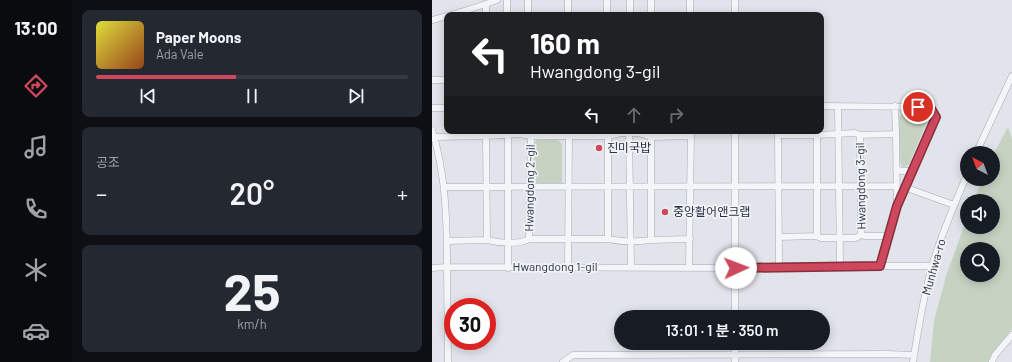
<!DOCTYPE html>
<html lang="ko">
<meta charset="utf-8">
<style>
:root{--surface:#171b24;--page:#242831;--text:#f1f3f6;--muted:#9ea1a6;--line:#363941;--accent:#cd485c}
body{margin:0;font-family:Barlow,"Noto Sans KR",sans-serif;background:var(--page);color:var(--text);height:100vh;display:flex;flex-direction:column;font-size:15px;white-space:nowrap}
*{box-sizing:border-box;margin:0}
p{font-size:13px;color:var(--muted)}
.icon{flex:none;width:22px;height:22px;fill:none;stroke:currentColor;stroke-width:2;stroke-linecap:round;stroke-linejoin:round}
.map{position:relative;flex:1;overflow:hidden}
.side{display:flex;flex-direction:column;gap:10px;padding:10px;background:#0d0f14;width:360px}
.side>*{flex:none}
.hud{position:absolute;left:12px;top:12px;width:380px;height:122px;border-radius:8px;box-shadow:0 2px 10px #0003;background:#202124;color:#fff;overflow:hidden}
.needle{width:26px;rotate:319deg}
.fabs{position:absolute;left:528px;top:146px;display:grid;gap:8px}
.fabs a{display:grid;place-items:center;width:40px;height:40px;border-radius:50%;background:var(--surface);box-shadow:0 2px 10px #0003;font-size:20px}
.speed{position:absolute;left:12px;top:298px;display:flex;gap:8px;font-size:20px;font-weight:700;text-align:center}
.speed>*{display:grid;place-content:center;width:52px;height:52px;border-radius:50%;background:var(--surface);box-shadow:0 2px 10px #0003;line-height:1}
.speed .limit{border:6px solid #d22;background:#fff;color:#111}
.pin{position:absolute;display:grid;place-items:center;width:34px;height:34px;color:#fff;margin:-17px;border:2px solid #fff;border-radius:50%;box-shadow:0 1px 4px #0007}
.me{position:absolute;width:44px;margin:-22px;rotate:88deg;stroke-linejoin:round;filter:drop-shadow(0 0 3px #0008)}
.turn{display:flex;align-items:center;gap:14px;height:84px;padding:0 20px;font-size:18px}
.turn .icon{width:52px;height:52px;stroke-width:2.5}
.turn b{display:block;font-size:28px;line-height:34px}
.lanes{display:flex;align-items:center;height:38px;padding:0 20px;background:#0003;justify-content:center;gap:20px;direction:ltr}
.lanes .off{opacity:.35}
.big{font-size:30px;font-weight:600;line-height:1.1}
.side .widget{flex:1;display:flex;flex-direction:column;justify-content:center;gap:6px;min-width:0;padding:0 14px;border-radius:8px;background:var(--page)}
.side .dial{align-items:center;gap:0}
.dial b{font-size:52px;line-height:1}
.song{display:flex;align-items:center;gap:12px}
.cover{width:48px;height:48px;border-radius:6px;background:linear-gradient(135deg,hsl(60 70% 55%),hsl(20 70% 35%))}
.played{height:4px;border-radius:2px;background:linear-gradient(90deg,var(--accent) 45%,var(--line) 45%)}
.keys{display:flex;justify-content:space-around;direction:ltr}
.heat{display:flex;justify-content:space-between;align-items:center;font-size:22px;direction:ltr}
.trip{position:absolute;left:182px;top:310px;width:216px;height:40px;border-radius:20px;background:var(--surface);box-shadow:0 2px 10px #0003;font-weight:600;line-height:40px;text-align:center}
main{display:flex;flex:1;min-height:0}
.tab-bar{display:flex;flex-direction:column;width:72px;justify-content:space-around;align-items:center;background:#090b0e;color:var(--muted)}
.tab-bar .icon{width:28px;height:28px}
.tab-bar .on{color:var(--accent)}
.tab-bar b{font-size:18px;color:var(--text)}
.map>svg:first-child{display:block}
</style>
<main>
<nav class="tab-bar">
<b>13:00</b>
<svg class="icon on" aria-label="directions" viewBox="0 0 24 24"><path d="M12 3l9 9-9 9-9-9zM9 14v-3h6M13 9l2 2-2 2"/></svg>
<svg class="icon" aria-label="music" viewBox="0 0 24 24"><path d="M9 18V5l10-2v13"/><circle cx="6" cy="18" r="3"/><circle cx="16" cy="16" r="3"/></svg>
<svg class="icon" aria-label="phone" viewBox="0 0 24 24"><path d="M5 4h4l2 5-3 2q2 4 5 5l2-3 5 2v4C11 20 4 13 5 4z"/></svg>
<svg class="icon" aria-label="climate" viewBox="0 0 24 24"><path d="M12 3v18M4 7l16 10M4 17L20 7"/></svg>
<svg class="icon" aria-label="car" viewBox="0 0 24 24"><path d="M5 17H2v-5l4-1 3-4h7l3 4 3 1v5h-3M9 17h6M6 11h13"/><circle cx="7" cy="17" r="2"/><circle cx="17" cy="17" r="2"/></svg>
</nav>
<section class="side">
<div class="widget">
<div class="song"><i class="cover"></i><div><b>Paper Moons</b><p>Ada Vale</p></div></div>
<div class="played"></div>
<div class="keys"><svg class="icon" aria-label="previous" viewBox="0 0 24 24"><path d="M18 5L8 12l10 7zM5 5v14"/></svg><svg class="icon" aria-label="pause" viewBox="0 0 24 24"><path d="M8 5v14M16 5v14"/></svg><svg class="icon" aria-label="next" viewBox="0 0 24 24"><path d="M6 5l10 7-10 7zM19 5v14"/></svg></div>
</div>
<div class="widget"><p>공조</p>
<div class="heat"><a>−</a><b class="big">20°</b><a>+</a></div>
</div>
<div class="widget dial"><b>25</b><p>km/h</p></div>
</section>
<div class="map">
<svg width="580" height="362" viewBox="0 0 580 362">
<rect width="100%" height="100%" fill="#e1e4ea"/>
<path fill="#c7d3c2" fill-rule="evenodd" d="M 489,112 L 493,114 L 495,119 L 494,124 L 478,162 L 475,166 L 472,167 L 470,166 L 468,162 L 467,117 L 471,113 Z
M 576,127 L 580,139 L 580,329 L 559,355 L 556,362 L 498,362 L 502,321 L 514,276 L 535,218 L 535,227 L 561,227 L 561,201 L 542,201 L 550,179 L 561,179 L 561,155 ZM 535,249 L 561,249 L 561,275 L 535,275 Z
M 105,140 L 126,140 L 130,144 L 130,190 L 102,190 L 103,143 Z"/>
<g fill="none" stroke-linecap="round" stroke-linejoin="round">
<defs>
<path id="minor" d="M 75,0 L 75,15
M 96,0 L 96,15
M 136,0 L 136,15
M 175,0 L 175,15
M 198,0 L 198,15
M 219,0 L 219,15
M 258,0 L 258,15
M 303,0 L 303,15
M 54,4 L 65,0
M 19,15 L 54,4 L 54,15
M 0,20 L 15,16
M 0,80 L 15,80
M 389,106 L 498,107 L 504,117 C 486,156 468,195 456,236
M 406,106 L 408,267
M 463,106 L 464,134
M 0,108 L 15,108
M 0,130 C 14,175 15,221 15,267 L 304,268 L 347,266 L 346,135 L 385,135 L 385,236
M 76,131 L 76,268
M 197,131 L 199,267
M 385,135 L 423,133 L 428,135
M 54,136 L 87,134 L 99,136
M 99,136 L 176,136 L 176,239 L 97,239 Z
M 176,136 C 190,132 207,131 219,137
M 2,137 L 54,136 L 55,240 L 15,241
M 544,153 L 580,76
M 464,168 L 469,171 L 480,171
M 12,187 L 464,186
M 472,187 L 522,205
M 347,237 L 385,236 L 389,238 L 424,238 L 429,235
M 176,239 C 190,242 205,242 219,240
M 258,239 L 219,240 L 219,137 L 259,136
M 55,240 C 67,243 86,245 97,239
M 347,266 L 448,266 L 456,236 L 432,236 L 429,235 L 428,135 L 464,134 L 465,206
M 448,266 L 500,266
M 136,267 L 137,131
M 257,267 L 259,131
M 0,268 L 15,267 L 16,362
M 303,317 L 303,131
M 131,362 L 141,355 L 455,354 L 482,355
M 303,362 L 303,343
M 481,362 C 486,330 491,298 500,266 C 509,235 522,205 535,175
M 560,362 L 563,355 L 580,335"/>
</defs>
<use href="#minor" stroke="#a6abb4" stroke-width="7"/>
<use href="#minor" stroke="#f4f5f8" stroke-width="6"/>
</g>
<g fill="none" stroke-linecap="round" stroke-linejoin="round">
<defs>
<path id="route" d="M 304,268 L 448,266 L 465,206 L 504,117 L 498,107 L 486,107"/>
</defs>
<use href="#route" stroke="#852f3c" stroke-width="10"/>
<use href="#route" stroke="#cd485c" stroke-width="7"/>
</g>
<g fill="#cd485c" stroke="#f1f3f7" stroke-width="1.5">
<circle cx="167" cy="148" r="4"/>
<circle cx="233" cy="212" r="4"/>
</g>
<g text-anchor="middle" stroke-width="3.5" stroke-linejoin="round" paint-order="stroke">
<g font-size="12" fill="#293241" stroke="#f1f3f7" text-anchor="start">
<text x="175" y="152">진미국밥</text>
<text x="241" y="216">중앙활어앤크랩</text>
</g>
<g font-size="12" fill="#293241" stroke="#f1f3f7">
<text transform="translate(429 186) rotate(-91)" y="4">Hwangdong 3-gil</text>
<text transform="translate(98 188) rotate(-89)" y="4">Hwangdong 2-gil</text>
<text x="123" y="271">Hwangdong 1-gil</text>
<text transform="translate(502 267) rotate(-74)" y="4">Munhwa-ro</text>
</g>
</g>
</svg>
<div class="fabs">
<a><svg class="needle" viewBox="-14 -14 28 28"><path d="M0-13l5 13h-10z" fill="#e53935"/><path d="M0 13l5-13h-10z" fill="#9ea1a6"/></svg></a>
<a><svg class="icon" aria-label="sound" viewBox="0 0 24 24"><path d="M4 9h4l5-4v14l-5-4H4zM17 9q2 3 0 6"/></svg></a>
<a><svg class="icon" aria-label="search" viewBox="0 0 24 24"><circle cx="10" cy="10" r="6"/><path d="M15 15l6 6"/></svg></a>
</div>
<div class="speed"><div class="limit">30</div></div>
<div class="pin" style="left:486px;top:107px;background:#d93025"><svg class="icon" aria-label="arrive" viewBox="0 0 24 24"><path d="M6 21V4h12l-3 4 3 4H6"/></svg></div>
<svg class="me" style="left:304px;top:268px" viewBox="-20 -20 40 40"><circle r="19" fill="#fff"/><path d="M0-13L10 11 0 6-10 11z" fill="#cd485c"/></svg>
<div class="trip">13:01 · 1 분 · 350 m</div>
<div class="hud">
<div class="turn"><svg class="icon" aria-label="left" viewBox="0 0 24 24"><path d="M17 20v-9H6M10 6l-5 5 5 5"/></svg><div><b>160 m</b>Hwangdong 3-gil</div></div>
<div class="lanes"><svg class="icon" aria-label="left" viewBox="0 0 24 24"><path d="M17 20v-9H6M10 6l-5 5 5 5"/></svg><svg class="icon off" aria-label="ahead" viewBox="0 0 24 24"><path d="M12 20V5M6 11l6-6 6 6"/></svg><svg class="icon off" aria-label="right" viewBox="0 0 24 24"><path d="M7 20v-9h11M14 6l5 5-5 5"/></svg></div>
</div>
</div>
</main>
